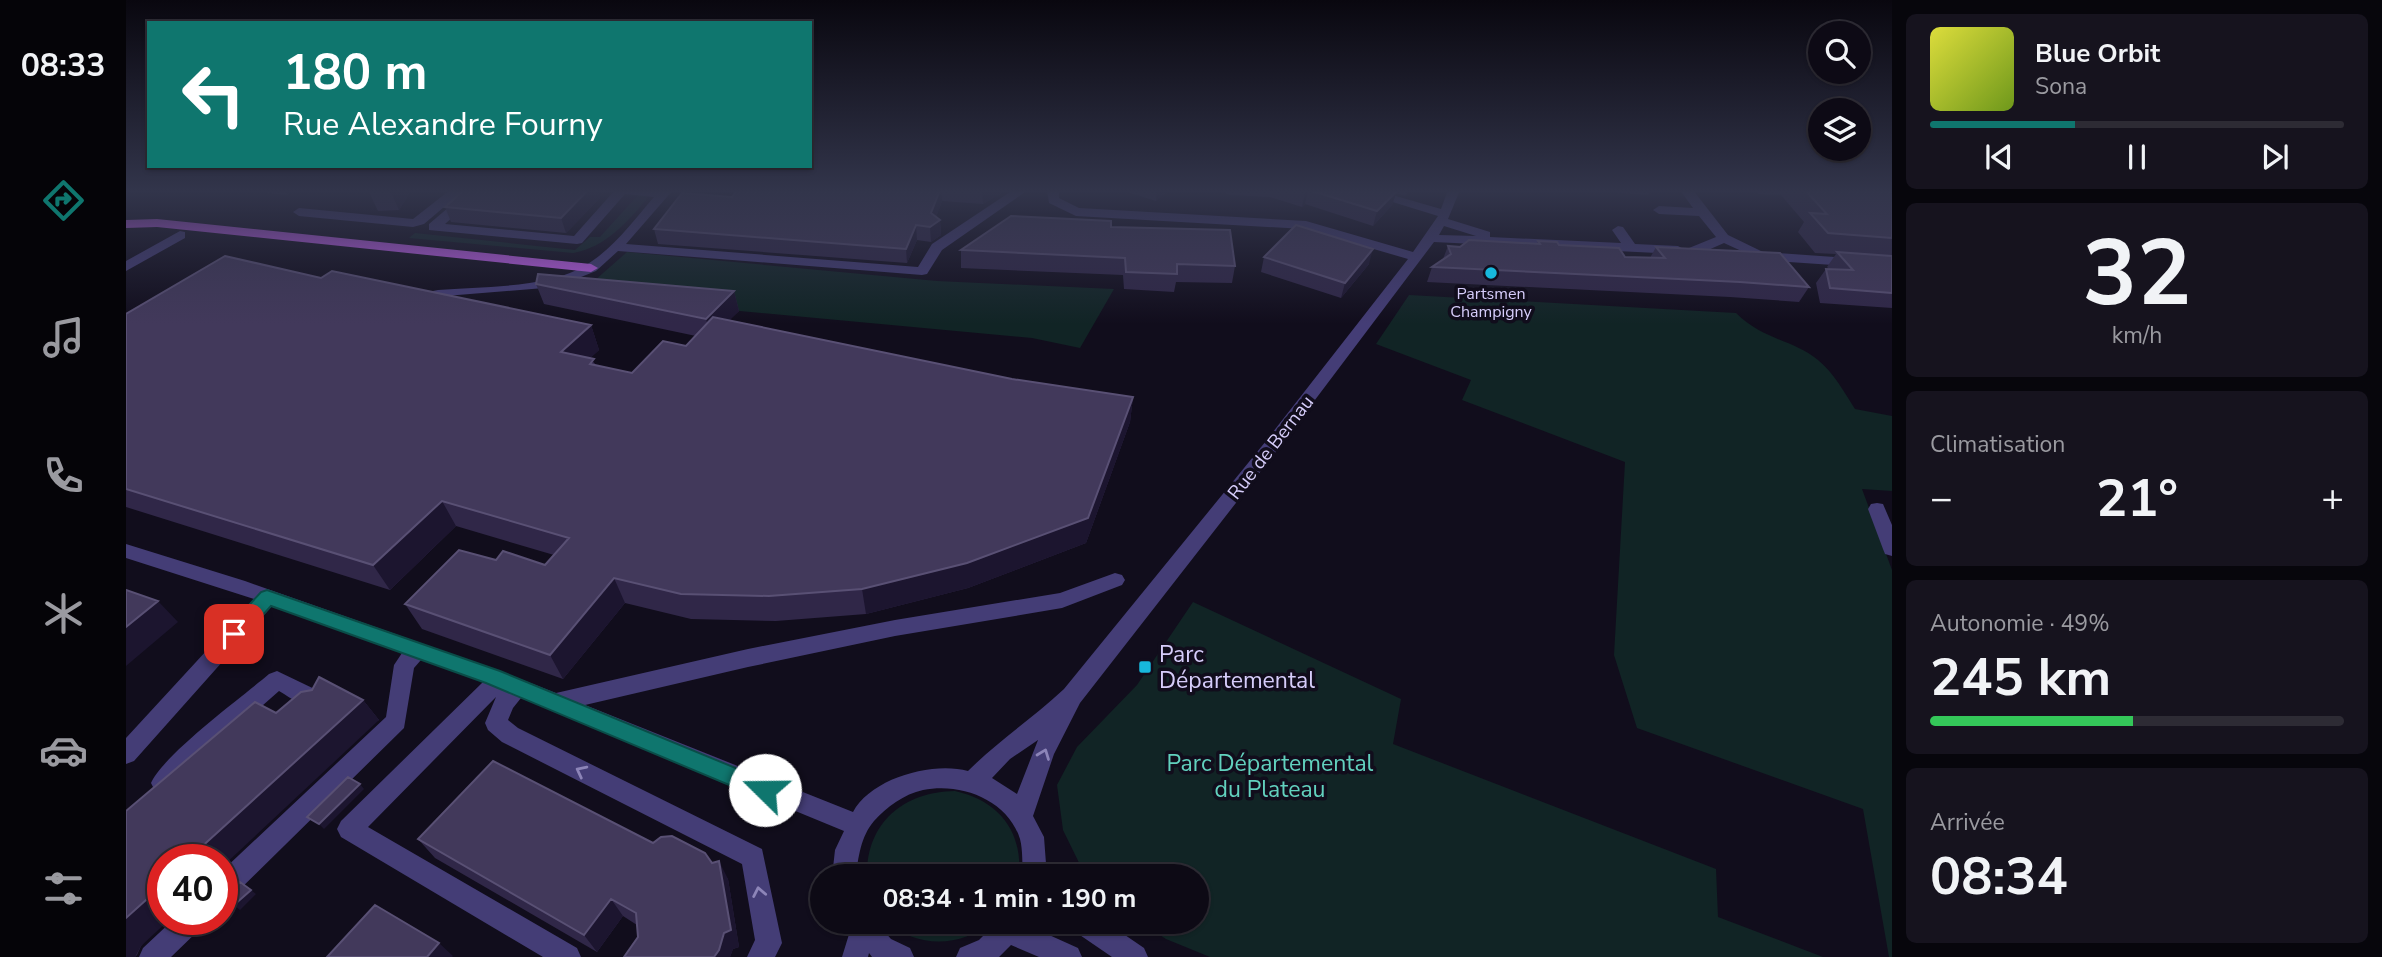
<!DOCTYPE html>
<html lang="fr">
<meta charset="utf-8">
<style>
:root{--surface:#0d0a15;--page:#16131e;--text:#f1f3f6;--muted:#9a9aa0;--line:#2d2b34;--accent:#0f766e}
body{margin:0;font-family:"Nunito Sans",sans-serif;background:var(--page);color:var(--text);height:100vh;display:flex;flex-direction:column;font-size:26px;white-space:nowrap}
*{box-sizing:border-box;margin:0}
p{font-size:23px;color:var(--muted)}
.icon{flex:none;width:38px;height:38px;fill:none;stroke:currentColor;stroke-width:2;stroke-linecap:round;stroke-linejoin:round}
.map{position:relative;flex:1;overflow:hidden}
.drawer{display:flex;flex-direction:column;gap:14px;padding:14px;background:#07060c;width:490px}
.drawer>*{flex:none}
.guide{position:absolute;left:21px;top:21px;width:665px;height:147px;border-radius:0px;box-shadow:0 2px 5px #0004,0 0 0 2px var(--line);background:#0f766e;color:#fff;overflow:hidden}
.tools{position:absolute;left:1682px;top:21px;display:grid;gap:14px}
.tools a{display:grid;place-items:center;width:63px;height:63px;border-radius:50%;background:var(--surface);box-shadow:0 2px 5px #0004,0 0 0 2px var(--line);font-size:35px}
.speed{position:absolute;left:21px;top:844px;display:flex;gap:14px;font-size:35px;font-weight:700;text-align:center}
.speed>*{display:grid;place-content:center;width:91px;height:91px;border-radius:50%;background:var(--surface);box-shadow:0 2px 5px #0004,0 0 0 2px var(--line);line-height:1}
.speed .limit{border:10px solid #d22;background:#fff;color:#111}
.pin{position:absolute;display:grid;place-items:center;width:60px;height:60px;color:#fff;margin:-30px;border-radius:14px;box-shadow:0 4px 10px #0006}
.me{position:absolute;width:77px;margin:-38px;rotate:292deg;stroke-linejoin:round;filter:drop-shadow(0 0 5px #0008)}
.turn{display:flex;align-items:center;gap:24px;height:147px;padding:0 21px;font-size:32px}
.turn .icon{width:91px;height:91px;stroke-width:2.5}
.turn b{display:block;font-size:49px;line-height:60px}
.big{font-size:52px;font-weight:700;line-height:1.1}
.drawer .tile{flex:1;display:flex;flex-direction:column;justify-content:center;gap:10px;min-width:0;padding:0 24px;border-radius:10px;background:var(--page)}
.drawer .dial{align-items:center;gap:0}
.dial b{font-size:91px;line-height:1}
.song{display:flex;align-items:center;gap:21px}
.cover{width:84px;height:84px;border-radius:10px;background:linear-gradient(135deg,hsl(60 70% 55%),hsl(80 70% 35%))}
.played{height:7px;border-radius:4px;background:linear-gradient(90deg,var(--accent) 35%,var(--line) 35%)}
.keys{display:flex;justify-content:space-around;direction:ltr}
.heat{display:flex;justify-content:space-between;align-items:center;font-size:38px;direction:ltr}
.charge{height:10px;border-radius:5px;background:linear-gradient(90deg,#34c759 49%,var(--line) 0)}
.trip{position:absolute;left:684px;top:864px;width:399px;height:70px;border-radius:35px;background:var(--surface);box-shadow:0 2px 5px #0004,0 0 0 2px var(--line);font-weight:700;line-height:70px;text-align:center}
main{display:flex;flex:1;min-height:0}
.dock{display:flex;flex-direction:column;width:126px;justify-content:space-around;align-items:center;background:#050408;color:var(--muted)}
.dock .icon{width:49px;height:49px}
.dock .active{color:var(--accent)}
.dock b{font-size:32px;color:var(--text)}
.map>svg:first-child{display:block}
</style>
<main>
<nav class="dock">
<b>08:33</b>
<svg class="icon active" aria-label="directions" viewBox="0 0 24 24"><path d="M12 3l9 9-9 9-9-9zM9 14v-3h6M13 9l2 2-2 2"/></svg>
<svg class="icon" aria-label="music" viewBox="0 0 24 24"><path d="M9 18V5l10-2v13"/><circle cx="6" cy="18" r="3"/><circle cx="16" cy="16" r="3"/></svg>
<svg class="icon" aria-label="phone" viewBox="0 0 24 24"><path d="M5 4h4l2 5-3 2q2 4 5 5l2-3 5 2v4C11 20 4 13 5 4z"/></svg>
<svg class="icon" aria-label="climate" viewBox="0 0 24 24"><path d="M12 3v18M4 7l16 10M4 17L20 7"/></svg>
<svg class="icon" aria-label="car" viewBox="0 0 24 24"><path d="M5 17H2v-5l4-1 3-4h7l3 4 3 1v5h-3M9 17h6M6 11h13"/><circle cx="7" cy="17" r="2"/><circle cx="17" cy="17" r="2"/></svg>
<svg class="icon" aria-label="filters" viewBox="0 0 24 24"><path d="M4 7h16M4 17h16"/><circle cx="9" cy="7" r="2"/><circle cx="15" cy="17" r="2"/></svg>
</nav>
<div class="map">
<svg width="1766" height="957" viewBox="0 0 1766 957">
<rect width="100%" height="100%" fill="#110d1c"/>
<path fill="#112425" d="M 512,195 L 520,196 L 521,199 C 500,223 480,247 447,253 L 283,238 L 289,233 L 449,250 L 464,237 L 474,237 Z
M 501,252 L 811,281 L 988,289 L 954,348 L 906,338 L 451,296 Z
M 1283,295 L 1610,313 C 1637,340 1668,340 1692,360 C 1708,373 1718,392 1729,409 L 1766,416 L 1766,491 L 1736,489 L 1766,570 L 1766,957 L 1763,957 L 1737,809 L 1511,728 L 1488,655 L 1499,462 L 1336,400 L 1345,380 L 1250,344 Z
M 1067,602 L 1275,699 L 1267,744 L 1590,869 L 1592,917 L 1697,957 L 1084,957 L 1040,939 L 1014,922 L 1071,922 L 1071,877 L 960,877 L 937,830 L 931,785 L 951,747 L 1011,685 Z
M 829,791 C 873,801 897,831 893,877 L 741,877 C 740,823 777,792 829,791 Z
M 763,922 L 865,922 C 837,947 790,949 763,922 Z"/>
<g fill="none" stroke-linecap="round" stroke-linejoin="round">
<path fill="#443d76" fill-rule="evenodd" d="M 324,190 L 338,190 L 298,224 L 287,227 L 173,216 L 167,212 L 173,208 L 287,219 Z
M 343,190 L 357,190 L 319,224 L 448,236 L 489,190 L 547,190 L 500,244 L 792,267 L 806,244 L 887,190 L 902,190 L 816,250 L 801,274 L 796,275 L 492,251 L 470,271 L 430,287 L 307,297 L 307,291 L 312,290 C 356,286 422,289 460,265 C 487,249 508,220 528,197 L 499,194 L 456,243 L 451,244 L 303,230 L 303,224 Z
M 921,190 L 933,190 L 933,198 L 953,208 L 1180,221 L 1287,252 L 1312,216 L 1228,190 L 1249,190 L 1315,209 L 1322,190 L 1334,190 L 1322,219 L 1364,232 L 1364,237 L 1495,243 L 1486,230 L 1492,226 L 1497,227 L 1509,244 L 1552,246 L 1559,250 L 1552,254 L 1308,242 L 1152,449 L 954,703 L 928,754 L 907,816 L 918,837 L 921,877 L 897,877 C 896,865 897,850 894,839 C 882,800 835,782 797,790 C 778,794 761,807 748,821 C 735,836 732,858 730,877 L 706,877 L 709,850 L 718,831 L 395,698 L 387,708 L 382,720 L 392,728 L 636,849 L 656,943 L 649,957 L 621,957 L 629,940 L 616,864 L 376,742 L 362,730 L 359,723 L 370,697 L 242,827 L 451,948 L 455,957 L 417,957 L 215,837 L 211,829 L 215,821 L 357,682 L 295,660 L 288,668 L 278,728 L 105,898 L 96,901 L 96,871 L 260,717 L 268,665 L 276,653 L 146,606 L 8,761 L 0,764 L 0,738 L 128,599 L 0,558 L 0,544 L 119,581 L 374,671 L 430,693 L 622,649 L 769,620 L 934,593 L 989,573 L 996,575 L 999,580 L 996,585 L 936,608 L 769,636 L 622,667 L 459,705 L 727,812 C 745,778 807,761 842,771 C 872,741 907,718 938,689 L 1140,441 L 1282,259 L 1179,229 L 950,216 L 923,203 ZM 1318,226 L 1350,236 L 1313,235 ZM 912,740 L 891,794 L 866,778 L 884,759 Z
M 1554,190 L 1567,190 L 1602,235 L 1637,252 L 1766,261 L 1766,269 L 1635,260 L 1598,243 L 1573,254 L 1563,254 L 1563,248 L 1590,237 L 1573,216 L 1533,214 L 1527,210 L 1533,206 L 1567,208 Z
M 54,231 L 59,232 L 59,238 L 0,271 L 0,261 Z
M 1751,503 L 1757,504 L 1766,525 L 1766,556 L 1759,554 L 1757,549 L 1742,509 L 1745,504 Z
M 151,671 L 201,695 L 204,702 L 201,709 C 185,714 167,699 153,691 L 72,762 L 45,791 L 37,794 L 29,791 L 25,783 C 38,754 116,697 143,674 Z
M 48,919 L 79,919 L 75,928 L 45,957 L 13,957 L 17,948 Z
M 720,922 L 750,922 L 765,939 L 784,948 L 788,957 L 746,957 L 743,953 L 742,957 L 716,957 L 724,931 Z
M 871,922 L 903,922 L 901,925 L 952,948 L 956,957 L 913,957 L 885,945 L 873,957 L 830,957 L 834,948 L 853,940 Z
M 944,922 L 980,922 L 1018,948 L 1022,957 L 986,957 L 948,931 Z"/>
<path fill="#c55fef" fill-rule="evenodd" d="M 31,219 L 465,264 L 472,268 L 465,272 L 31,227 L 0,228 L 0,220 Z"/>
</g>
<path fill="#302748" d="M 116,190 L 168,190 L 161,195 Z
M 242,190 L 282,190 L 283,194 L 273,210 L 252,211 Z
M 611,190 L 881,190 L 857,204 L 816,201 L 810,217 L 814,220 L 815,235 L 805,242 L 791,240 L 781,263 L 532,244 L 528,229 L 606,197 Z
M 995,190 L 1043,190 L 1030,201 Z
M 1089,190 L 1284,190 L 1279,196 L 1270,193 L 1266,205 L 1247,226 L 1179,204 L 1176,207 L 1144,197 L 1104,195 Z
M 1460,190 L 1524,190 L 1522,195 Z
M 1631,190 L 1766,190 L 1766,308 L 1694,303 L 1690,283 L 1700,269 L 1703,269 L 1701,267 L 1710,254 L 1689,253 L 1672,232 L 1678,222 L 1655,195 L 1633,194 Z
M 473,194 L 474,198 L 440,233 L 325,222 L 319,207 Z
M 985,227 L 1109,266 L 1106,283 L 1050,282 L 1048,292 L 998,289 L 997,275 L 835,268 L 835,250 Z
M 1412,241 L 1499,257 L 1524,258 L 1530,247 L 1683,287 L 1673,302 L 1604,297 L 1301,282 L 1306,267 L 1317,259 L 1322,246 L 1411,244 Z
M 1138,257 L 1243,264 L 1215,298 L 1135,272 Z
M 195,278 L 465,325 L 473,350 L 464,358 L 470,365 L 506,373 L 560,346 L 570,336 L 418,304 L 410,284 L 608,291 L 613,311 L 603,320 L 886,379 L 1007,397 L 1004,422 L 960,543 L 842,588 L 740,614 L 650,621 L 565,619 L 499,603 L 437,679 L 296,629 L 279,604 L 370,560 L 419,565 L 428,555 L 330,526 L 264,590 L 0,507 L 0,314 Z
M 237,700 L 253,720 L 37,859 L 37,919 L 15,946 L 11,955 L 9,957 L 0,957 L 0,811 L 150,713 Z
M 292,839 L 527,843 L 586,863 L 602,879 L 613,947 L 607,949 L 604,957 L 498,957 L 512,937 L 511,925 L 497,916 L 471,952 L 309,858 Z"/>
<path fill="#1c152f" d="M 159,190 L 168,190 L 161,195 Z
M 264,190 L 282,190 L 283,194 L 273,210 Z
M 462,190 L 476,190 L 473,194 L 474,198 L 440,233 L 435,218 Z
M 814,190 L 816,190 L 816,201 L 807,225 L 814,220 L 815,235 L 805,242 L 804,227 L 805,213 Z
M 856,190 L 881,190 L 857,204 Z
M 1031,190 L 1043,190 L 1030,201 Z
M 1182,190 L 1179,204 L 1176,207 L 1179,193 Z
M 1271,191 L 1266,205 L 1247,226 L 1251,211 Z
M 790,225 L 791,240 L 781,263 L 780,249 Z
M 1247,249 L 1243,264 L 1215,298 L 1219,283 Z
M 608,291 L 613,311 L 585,339 L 580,319 Z
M 465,325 L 473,350 L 445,376 L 435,352 Z
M 1007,397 L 1004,422 L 960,543 L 842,588 L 740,614 L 736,589 Z
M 316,501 L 330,526 L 264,590 L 247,565 Z
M 488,578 L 499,603 L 437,679 L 424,655 Z
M 32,601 L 52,622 L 0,666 L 0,627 Z
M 237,700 L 253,720 L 96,867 L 96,859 L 70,859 L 71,851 Z
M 234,784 L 238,789 L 198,829 L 193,824 Z
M 593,861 L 602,879 L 613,947 L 607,949 L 604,957 L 588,957 Z
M 37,889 L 37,906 L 27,899 Z
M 125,890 L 130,894 L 114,910 L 108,905 Z
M 485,899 L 497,916 L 471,952 L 458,935 Z
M 20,900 L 37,911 L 37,919 L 44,919 L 15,946 L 9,957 L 0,957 L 0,918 Z
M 313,943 L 327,956 L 326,957 L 301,957 Z"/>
<path fill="#42395b" stroke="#595074" stroke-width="2" d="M 338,190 L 462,190 L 435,218 L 319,207 Z
M 611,190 L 814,190 L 805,213 L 814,220 L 804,227 L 790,225 L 780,249 L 528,229 L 556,193 L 606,197 Z
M 1183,190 L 1270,190 L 1271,191 L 1251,211 Z
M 1679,190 L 1766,190 L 1766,238 L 1702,233 L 1684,213 L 1701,214 Z
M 885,216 L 985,221 L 985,227 L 1104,230 L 1109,266 L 1051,264 L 1051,274 L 1000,272 L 999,258 L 835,250 Z
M 1170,225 L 1247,249 L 1219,283 L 1138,257 Z
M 1343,240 L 1414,244 L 1412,241 L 1431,242 L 1433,245 L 1493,248 L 1499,257 L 1539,258 L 1530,247 L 1654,253 L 1683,287 L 1614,282 L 1306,267 L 1325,254 L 1322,246 L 1334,247 Z
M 1711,252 L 1766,256 L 1766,293 L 1704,288 L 1700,269 L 1727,270 Z
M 99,256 L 195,278 L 206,271 L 465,325 L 435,352 L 468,359 L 464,364 L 506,373 L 537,341 L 560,346 L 587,317 L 886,379 L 1007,397 L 962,518 L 841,563 L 736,589 L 643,596 L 555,594 L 488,578 L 424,655 L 279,604 L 333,550 L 370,560 L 377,551 L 419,565 L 443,538 L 316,501 L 247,565 L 0,489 L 0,314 Z
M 412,274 L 608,291 L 580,319 L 410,284 Z
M 0,590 L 32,601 L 0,627 Z
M 193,677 L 237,700 L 71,851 L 70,859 L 37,859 L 37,889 L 27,899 L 20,900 L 0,918 L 0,811 L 129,702 L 150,713 L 175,692 L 186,690 Z
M 367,761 L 527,843 L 535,837 L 546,836 L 579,853 L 586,863 L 593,861 L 605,930 L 598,933 L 593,950 L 588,957 L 498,957 L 512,937 L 510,913 L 485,899 L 458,935 L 292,839 Z
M 222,777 L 234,784 L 193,824 L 181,817 Z
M 114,882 L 125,890 L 108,905 L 97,897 Z
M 249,905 L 313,943 L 301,957 L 201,957 Z"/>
<defs><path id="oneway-chevron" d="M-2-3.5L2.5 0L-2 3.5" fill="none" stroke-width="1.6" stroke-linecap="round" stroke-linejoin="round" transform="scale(1.75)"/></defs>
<g stroke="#8d85b8">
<use href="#oneway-chevron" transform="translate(918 754) rotate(-69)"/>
<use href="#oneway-chevron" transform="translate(455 771) rotate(-153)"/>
<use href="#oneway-chevron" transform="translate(633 892) rotate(-101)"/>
</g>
<linearGradient id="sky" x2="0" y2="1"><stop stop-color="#09070f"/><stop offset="0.59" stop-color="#32354b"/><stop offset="1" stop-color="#32354b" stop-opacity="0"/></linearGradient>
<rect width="1766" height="324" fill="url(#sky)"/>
<path fill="#0f766e" stroke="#0a4d48" stroke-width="2" d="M 141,590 L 374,671 L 646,783 L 650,790 L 646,797 L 639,800 L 360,683 L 145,606 L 115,639 L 108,641 L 102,639 L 99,634 L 102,628 L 135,592 Z"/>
<g fill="#17b8dc" stroke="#110d1c" stroke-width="2.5">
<circle cx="1365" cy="273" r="7"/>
<rect x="1012" y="660" width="14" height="14" rx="3.5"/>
</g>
<g text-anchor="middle" stroke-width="7" stroke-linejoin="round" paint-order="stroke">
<g font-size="16" fill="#d6cdfa" stroke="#110d1c">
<text x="1365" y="299">Partsmen<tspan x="1365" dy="18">Champigny</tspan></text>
</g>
<g font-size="19" fill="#d6cdfa" stroke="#110d1c">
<text transform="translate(1144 447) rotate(-52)" y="7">Rue de Bernau</text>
</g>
<g font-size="23" fill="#d6cdfa" stroke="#110d1c" text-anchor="start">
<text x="1033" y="662">Parc<tspan x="1033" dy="26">Départemental</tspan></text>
</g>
<g font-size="23" fill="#62d1be" stroke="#110d1c">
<text x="1144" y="771">Parc Départemental<tspan x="1144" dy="26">du Plateau</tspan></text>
</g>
</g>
</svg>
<div class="tools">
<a><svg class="icon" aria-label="search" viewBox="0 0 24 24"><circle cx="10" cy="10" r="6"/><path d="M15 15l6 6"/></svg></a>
<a><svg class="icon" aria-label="layers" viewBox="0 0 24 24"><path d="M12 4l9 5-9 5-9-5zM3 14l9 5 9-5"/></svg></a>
</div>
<div class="speed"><div class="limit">40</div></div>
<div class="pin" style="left:108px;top:634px;background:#d93025"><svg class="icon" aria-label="arrive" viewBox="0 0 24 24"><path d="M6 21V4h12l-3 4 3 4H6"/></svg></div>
<svg class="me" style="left:639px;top:790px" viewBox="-20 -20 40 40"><circle r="19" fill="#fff"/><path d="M0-13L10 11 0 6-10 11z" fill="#0f766e"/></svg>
<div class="trip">08:34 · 1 min · 190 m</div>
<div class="guide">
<div class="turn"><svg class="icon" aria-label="left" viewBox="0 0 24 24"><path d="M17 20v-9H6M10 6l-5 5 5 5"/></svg><div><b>180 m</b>Rue Alexandre Fourny</div></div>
</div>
</div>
<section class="drawer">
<div class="tile">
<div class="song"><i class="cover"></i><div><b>Blue Orbit</b><p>Sona</p></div></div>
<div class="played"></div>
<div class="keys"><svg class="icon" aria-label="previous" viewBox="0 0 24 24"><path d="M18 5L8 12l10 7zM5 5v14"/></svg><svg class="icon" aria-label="pause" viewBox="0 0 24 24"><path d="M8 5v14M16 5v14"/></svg><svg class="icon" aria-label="next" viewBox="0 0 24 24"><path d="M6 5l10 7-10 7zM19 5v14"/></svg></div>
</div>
<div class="tile dial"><b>32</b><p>km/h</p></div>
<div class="tile"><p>Climatisation</p>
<div class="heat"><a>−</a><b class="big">21°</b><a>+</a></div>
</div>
<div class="tile"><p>Autonomie · 49%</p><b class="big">245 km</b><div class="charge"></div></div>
<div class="tile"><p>Arrivée</p><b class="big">08:34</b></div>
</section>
</main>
